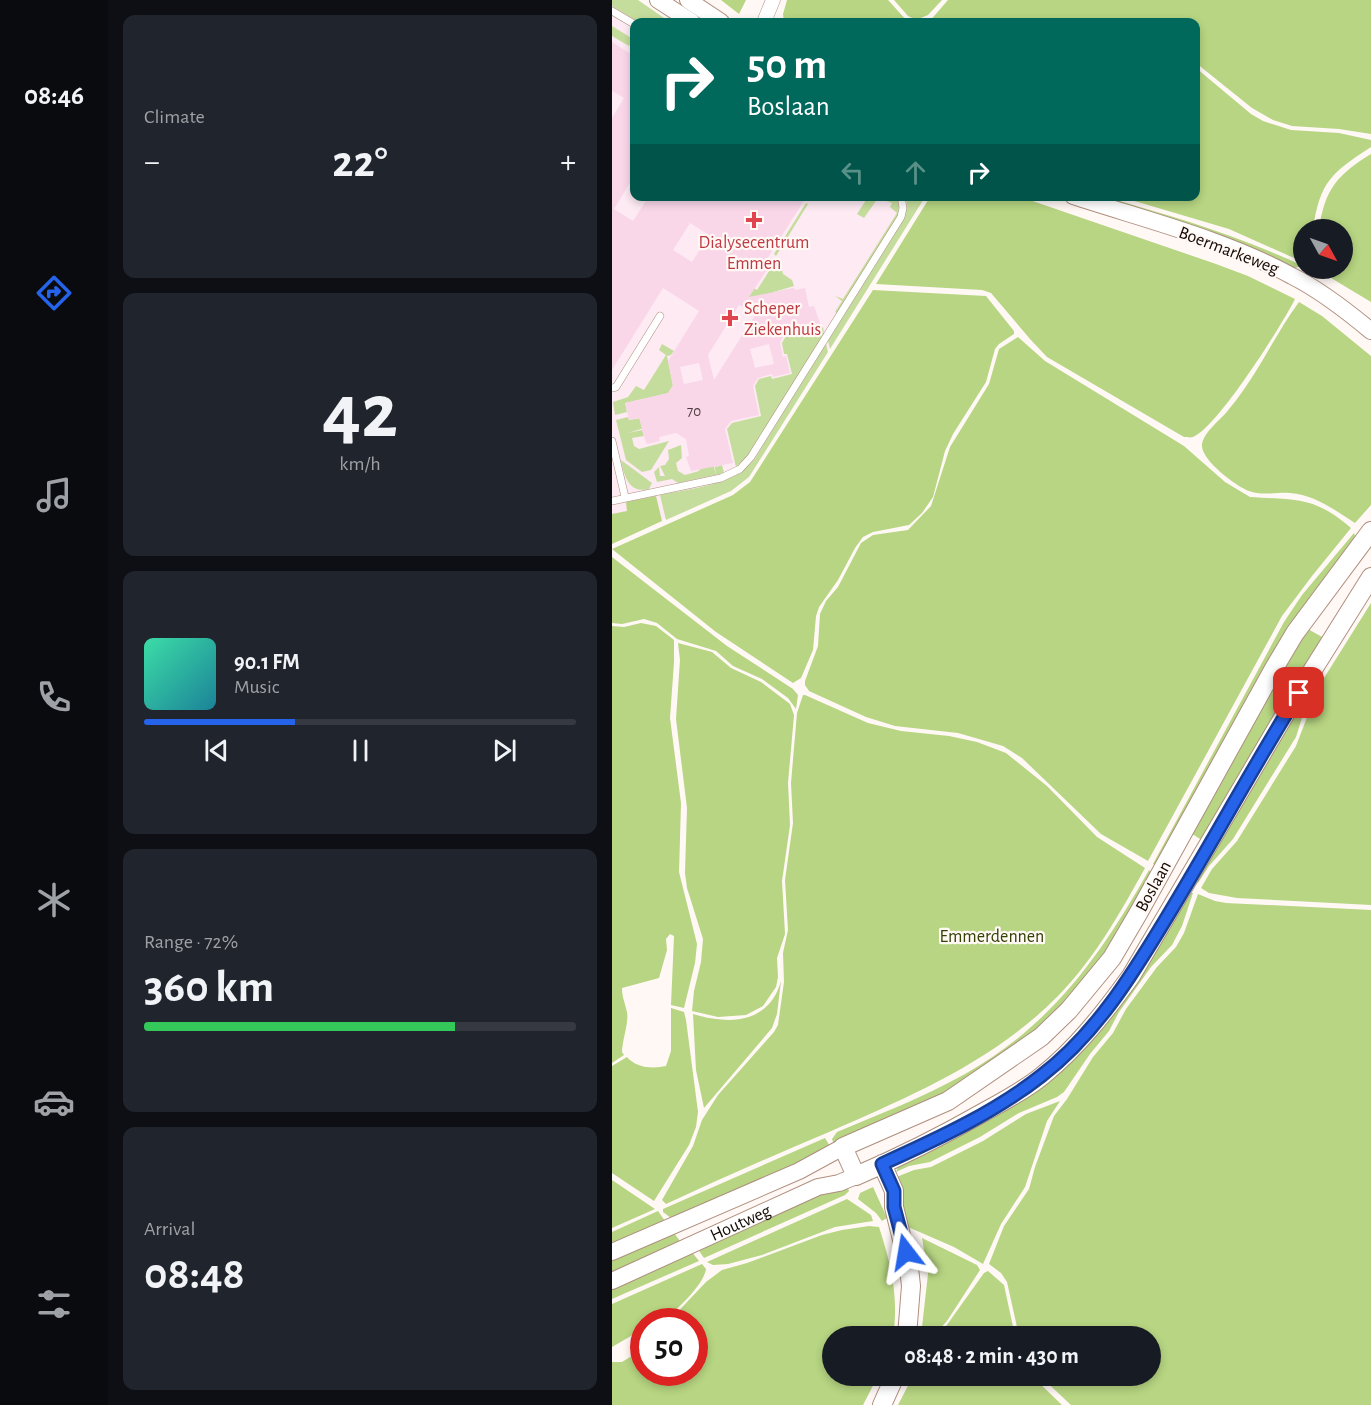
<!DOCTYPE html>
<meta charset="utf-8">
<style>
:root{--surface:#171b24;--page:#20242c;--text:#f1f3f6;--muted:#9ea1a6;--line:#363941;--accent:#2563eb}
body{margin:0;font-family:"Alegreya Sans",sans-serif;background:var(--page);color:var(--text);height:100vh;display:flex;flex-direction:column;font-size:22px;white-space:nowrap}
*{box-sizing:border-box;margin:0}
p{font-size:20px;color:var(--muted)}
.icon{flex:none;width:33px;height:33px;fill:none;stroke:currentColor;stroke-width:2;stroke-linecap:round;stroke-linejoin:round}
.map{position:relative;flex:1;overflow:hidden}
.sheet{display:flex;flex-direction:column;gap:15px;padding:15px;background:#0d0f14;width:504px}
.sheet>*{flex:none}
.top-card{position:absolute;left:18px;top:18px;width:570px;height:183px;border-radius:12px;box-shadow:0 3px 9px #0003;background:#00695c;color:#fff;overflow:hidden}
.needle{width:39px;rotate:130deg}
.buttons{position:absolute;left:681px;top:219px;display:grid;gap:12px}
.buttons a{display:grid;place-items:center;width:60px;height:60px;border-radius:50%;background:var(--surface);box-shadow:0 3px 9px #0003;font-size:30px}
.speed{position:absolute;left:18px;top:1308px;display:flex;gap:12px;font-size:30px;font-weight:700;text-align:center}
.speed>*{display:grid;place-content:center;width:78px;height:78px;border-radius:50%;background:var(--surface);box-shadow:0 3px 9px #0003;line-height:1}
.speed .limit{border:9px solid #d22;background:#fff;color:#111}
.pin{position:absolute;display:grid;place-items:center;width:51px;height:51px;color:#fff;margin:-26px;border-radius:12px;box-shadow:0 3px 9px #0006}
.me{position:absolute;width:66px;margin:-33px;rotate:346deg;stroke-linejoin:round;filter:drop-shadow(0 0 4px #0008)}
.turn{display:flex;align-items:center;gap:21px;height:126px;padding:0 18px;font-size:27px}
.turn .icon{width:78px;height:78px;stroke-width:2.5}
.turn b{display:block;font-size:42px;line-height:51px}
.lanes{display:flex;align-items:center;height:57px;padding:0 18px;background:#0003;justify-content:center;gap:30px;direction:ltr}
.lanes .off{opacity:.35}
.big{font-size:45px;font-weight:700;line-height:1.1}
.sheet .tile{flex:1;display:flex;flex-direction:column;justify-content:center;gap:9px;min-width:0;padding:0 21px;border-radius:12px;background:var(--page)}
.sheet .dial{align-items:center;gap:0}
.dial b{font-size:78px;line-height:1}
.song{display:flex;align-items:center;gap:18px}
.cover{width:72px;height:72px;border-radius:9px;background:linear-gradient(135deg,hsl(160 70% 55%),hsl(190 70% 35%))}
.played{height:6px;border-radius:3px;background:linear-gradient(90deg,var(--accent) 35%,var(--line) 35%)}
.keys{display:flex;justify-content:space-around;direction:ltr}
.heat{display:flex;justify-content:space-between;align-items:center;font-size:33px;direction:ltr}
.charge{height:9px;border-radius:4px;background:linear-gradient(90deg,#34c759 72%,var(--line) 0)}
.trip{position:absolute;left:210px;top:1326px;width:339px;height:60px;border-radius:30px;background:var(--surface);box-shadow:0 3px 9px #0003;font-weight:700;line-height:60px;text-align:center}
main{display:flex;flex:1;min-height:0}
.dock{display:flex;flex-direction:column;width:108px;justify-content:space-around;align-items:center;background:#090b0e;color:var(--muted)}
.dock .icon{width:42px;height:42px}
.dock .current{color:var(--accent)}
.dock b{font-size:27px;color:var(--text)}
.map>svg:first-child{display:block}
</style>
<main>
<nav class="dock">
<b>08:46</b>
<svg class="icon current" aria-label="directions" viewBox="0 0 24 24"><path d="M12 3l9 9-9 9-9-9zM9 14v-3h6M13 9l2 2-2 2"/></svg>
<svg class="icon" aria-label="music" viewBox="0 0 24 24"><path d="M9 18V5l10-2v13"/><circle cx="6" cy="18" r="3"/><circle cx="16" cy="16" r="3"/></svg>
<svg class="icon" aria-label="phone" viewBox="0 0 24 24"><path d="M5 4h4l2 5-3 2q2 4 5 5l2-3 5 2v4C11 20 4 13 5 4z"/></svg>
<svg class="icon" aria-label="climate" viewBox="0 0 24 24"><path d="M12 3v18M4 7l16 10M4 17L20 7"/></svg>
<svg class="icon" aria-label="car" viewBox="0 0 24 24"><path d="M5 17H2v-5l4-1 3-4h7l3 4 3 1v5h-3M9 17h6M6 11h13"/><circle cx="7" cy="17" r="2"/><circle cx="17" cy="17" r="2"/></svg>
<svg class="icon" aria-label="filters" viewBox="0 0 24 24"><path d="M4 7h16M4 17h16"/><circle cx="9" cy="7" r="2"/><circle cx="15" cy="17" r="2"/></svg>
</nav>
<section class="sheet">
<div class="tile"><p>Climate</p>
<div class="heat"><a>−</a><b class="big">22°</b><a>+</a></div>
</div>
<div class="tile dial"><b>42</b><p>km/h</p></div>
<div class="tile">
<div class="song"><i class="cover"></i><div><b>90.1 FM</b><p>Music</p></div></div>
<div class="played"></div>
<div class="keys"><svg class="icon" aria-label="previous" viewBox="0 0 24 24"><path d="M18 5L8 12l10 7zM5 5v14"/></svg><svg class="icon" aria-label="pause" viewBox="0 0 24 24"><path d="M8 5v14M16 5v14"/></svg><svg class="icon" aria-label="next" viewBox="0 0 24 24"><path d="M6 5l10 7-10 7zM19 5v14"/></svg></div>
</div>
<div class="tile"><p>Range · 72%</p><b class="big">360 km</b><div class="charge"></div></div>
<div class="tile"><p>Arrival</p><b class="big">08:48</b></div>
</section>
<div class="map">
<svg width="759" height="1405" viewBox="0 0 759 1405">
<rect width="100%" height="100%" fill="#fff8f5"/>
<path fill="#fdeaf2" d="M 0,0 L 55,22 L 22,22 L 22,196 L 311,197 L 140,472 L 120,488 L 0,543 Z"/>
<path fill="#c5dd9c" d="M 0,0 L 26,0 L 58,22 L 26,22 L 0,6 Z
M 0,26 L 21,39 L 17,46 L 0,36 Z
M 256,197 L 285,197 L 287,206 L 286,216 L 225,313 L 223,312 L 230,301 L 223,296 L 231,299 L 285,213 L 278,207 L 280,203 L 266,198 L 252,218 L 245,214 Z
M 294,197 L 313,197 L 218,349 L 216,341 L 290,222 L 295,207 Z
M 194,203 L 196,204 L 164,256 L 162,254 Z
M 164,259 L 168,262 L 171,274 L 180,280 L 182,286 L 158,293 L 182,288 L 158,294 L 139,302 L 129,281 L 145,290 L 159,268 L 161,270 L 164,264 Z
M 211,327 L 212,334 L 139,452 L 124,467 L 115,429 L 120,423 L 149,416 L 143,386 L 147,379 L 159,376 L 160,379 L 180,374 L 175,354 L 172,354 L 170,343 L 174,336 Z
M 50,344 L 62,351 L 59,355 L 55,356 L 61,386 L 57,393 L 13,403 L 15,412 L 3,415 L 1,402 L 16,397 L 24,386 L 32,390 L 54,355 L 47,350 Z
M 214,344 L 216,352 L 137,477 L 119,491 L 54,520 L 48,495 C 81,488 118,486 142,460 Z
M 16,417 L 17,420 L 30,418 L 32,428 L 16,433 L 30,430 L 32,436 L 20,438 L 22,446 L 27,449 L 57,441 L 39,470 L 30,472 L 14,460 L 4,420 Z
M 69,445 L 70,458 L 64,463 L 66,471 L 73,475 L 87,471 L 87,470 L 101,464 L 104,474 L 102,462 L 104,467 L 110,465 L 112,473 L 66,483 L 60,479 L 45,482 L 42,472 L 47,467 L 48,476 L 53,476 L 48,466 L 53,465 L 57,459 L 56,450 Z
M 9,460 L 40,483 L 37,489 C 17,494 12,476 9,460 Z"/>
<path fill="#b7d582" d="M 109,0 L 134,0 L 127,14 Z
M 175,0 L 276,0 L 296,22 L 172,22 L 171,14 Z
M 282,0 L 330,0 L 316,15 L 304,20 L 296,16 Z
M 336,0 L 759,0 L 759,134 L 727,129 L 680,126 L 661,120 L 640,108 L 584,63 L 584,22 L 317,22 Z
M 584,68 L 639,114 L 651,121 L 679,130 L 727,133 L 759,140 L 759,147 C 719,173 708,182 701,229 L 692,230 L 691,262 L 617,229 L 509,197 L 584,196 Z
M 759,154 L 759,302 L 704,269 L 730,268 L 730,230 L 707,229 C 713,189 725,175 759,154 Z
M 406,196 L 604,264 L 636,276 L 683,299 C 670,325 605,428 581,437 C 577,438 576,437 572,437 L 435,357 L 418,339 L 379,293 L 370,290 L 264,284 L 318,197 Z
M 483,197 L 493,197 C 561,216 627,236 691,266 L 682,268 L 662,258 Z
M 261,290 L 374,296 L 402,331 L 402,334 L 387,344 L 383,349 L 374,382 L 341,434 L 333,451 L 321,497 L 310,513 L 297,525 L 261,532 L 251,537 L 243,548 L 226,580 L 207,607 L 204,616 L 201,650 L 189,678 L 181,683 L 104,632 L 0,549 L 121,495 L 138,482 Z
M 687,302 L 710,316 L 759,356 L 759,505 L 743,523 C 723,510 703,495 678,493 C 666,492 649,496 637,491 C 624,486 589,460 590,445 C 591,432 610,419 617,409 C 645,376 662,336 687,302 Z
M 406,337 L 433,361 L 572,446 L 613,482 L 638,497 C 684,500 702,496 739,528 L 700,576 L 670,616 L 536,861 L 489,834 L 410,758 L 391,746 L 346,733 L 283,726 L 254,717 L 197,691 L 193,685 L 193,681 L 206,646 L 208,614 L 214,601 L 226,587 L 249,543 L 261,535 L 296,530 L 319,506 L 338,447 L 377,384 L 387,349 Z
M 44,496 L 50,521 L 0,544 L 0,514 L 15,511 L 14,502 Z
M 742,533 L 744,538 L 544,866 L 541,864 L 672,622 L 690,595 Z
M 0,557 L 115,646 L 181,689 L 186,695 L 184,709 L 176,698 L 150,679 L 121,666 L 104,651 L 65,639 L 45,623 L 32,619 L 10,624 L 0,623 Z
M 759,603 L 759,905 L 625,898 L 597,893 L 589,888 L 600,869 L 625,841 L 684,746 L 707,686 Z
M 29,623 L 44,626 L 62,640 L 62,662 L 58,718 L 69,803 L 67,872 L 85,944 L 83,963 L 72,1008 L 59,1005 L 62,936 L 58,934 L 54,939 L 55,950 L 47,978 L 10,988 C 10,997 13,1003 15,1012 C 17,1023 10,1040 10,1052 L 12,1055 L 0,1063 L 0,626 L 12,627 Z
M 694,628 L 712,638 L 593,842 L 577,832 Z
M 66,643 L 100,652 L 119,668 L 149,682 L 178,704 L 182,715 L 176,783 L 178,825 L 170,881 L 173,934 L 165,958 L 166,977 L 164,987 L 151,1006 L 134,1015 L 106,1017 L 80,1011 L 82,991 L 89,962 L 91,939 L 75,888 L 73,873 L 75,808 L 64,719 L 68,660 Z
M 191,695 L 193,695 L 256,723 L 289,731 L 337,736 L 365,742 L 394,753 L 435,786 L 485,837 L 533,868 C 508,913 483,958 446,996 C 382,1061 299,1096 217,1132 C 162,1155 108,1179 54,1204 L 50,1200 L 81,1146 L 90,1120 L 106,1095 L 162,1032 L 166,1025 L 172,982 L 171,953 L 176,930 L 173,880 L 181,823 L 179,783 L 185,713 Z
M 694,697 L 694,705 L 684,737 L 621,839 L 597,866 L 586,883 L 585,878 Z
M 537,870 L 539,872 L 492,958 L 432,1027 L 344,1093 L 223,1147 L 220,1139 L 225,1132 C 268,1114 312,1097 353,1074 C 440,1025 489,955 537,870 Z
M 576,892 L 581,893 L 570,926 L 560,945 L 539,967 L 507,1012 L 497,1031 L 478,1054 L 452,1092 L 445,1097 L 407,1113 L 368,1137 L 318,1162 L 297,1166 L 284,1172 L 287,1164 L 428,1082 Z
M 586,894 L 603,901 L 614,903 L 759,910 L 759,1405 L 459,1405 L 428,1376 L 538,1376 L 538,1336 L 407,1336 L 395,1282 L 389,1273 L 377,1264 L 392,1226 L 417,1189 L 423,1167 L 442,1116 L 455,1099 L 481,1057 L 501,1033 L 514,1009 L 545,967 L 564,947 L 572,933 Z
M 169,981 L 165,1014 L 160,1028 L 92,1108 L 84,1070 L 81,1014 C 117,1025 157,1024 169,981 Z
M 59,1008 L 72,1012 L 74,1020 L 86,1112 L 84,1127 L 77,1145 L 42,1201 L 0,1173 L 0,1066 L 15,1057 C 24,1068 41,1069 54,1066 L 59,1051 Z
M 448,1101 L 435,1121 L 413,1187 L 389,1224 L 371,1264 L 342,1247 L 296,1227 L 282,1178 L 302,1170 L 319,1167 L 371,1141 L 414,1114 Z
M 213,1138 L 219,1148 L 59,1218 L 51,1212 L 51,1209 Z
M 0,1180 L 43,1209 L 0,1228 Z
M 234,1183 L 237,1191 L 233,1195 L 92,1258 L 83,1245 Z
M 261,1187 L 275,1218 L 270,1221 L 264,1213 L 246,1199 L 248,1193 Z
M 235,1199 L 259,1215 L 261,1221 L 223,1227 L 150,1255 L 116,1264 L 101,1265 L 95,1262 Z
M 46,1211 L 53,1221 L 0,1244 L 0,1232 Z
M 257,1226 L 267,1227 C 279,1264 287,1298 281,1336 L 220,1336 L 220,1376 L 266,1376 L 251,1405 L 0,1405 L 0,1362 L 10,1362 L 31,1349 L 32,1372 L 82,1372 L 82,1322 L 57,1321 L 94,1282 L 110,1270 L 135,1263 L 210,1235 L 230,1230 Z
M 60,1230 L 70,1244 L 0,1275 L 0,1257 Z
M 310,1238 L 365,1265 L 368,1270 L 335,1321 L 321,1336 L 309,1336 L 316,1274 Z
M 79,1251 L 87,1261 L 0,1299 L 0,1287 Z
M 90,1264 L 94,1269 C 92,1285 64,1310 52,1321 L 50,1319 L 45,1321 L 32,1322 L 31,1329 L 0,1347 L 0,1304 Z
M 376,1271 L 392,1285 L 403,1336 L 327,1336 L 372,1273 Z
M 301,1376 L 420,1376 L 450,1405 L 286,1405 Z"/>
<path fill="#f9d7e9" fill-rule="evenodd" d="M 0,42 L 22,56 L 22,176 L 2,209 L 21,221 L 37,196 L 195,196 L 155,259 L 160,262 L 137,297 L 182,288 L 183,290 L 193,288 L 197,307 L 202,306 L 209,326 L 173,334 L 168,342 L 171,357 L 174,356 L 178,373 L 161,377 L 160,374 L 146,378 L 141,386 L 147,415 L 119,421 L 113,429 L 121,463 L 79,471 L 74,457 L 77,456 L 74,439 L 64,433 L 47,437 L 48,441 L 35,444 L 33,440 L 27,418 L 17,420 L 13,403 L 56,393 L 61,385 L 56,361 L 87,311 L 51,288 L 0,370 L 0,118 L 12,98 L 0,91 ZM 78,223 L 97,235 L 80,262 L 61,250 ZM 127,305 L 143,315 L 102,380 L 96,355 ZM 157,344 L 162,364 L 143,368 L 138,349 ZM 87,363 L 91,380 L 72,384 L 68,367 Z"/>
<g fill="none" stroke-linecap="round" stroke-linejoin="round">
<defs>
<path id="service" d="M 0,11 L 22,24
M 0,388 L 4,387 L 48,316
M 0,441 L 13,497
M 0,501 L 109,478 L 128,469 L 139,457 L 289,217 L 291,208 L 289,196"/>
<path id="minor" d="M 152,22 L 161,0"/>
<g id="tertiary">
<path d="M 46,0 L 80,22"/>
<path d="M 76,0 L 109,22"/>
<path d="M 461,196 C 534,220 612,239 680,276 C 708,290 735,311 759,331"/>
<path d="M 0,1252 L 187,1171 L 231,1147"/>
<path id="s1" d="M 0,1281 L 206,1187 L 227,1183 L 244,1176"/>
</g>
<path id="secondary" d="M 759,531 L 683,633 L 661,670 L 527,912 L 500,958 L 457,1010 L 429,1037 L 336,1101 L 231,1147 L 244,1176 C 288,1157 330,1136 372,1112 C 392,1101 413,1090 430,1076 C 465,1048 493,1012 519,976 L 675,711 L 759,577
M 270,1164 L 282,1191 L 282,1207 L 297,1268 L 299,1286 L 295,1336
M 270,1405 L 283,1376"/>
</defs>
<use href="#service" stroke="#ae8f7f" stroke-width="8"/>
<use href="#minor" stroke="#ae8f7f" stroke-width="15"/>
<use href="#tertiary" stroke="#ae8f7f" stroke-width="18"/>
<use href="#secondary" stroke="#ae8f7f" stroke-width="20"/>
<use href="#service" stroke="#fff" stroke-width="7"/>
<use href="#minor" stroke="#fff" stroke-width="14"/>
<use href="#tertiary" stroke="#fff" stroke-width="16"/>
<use href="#secondary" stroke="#fff" stroke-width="18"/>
</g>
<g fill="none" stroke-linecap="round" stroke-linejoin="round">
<defs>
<path id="route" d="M 294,1252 L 282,1207 L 282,1191 L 270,1164 C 325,1139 382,1113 429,1076 C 484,1034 520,975 555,917 C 600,843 641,767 687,693"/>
</defs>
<use href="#route" stroke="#184099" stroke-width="15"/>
<use href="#route" stroke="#2563eb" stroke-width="10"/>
</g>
<g fill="#e0444e" stroke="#fff8f5" stroke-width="2">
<path d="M139 211h6v6h6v6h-6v6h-6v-6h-6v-6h6z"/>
<path d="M115 309h6v6h6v6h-6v6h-6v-6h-6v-6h6z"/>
</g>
<g text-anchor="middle" stroke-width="4.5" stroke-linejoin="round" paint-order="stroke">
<g font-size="15" fill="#4c3c3d">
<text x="82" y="416">70</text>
</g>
<g font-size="18" fill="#be3a42" stroke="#fff8f5">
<text x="142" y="248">Dialysecentrum<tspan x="142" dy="21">Emmen</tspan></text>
<text x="132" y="314" text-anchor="start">Scheper<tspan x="132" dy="21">Ziekenhuis</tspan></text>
</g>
<g font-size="18" fill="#130904" stroke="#fff8f5">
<text transform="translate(617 250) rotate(21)" y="6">Boermarkeweg</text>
<text transform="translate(541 886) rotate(-61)" y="6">Boslaan</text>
<text dy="6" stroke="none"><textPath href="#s1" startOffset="141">Houtweg</textPath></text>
</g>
<g font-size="18" fill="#314204" stroke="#fff8f5">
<text x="380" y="942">Emmerdennen</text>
</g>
</g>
</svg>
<div class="buttons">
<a><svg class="needle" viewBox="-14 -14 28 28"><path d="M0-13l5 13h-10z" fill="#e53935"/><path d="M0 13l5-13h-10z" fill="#9ea1a6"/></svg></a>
</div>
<div class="speed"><div class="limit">50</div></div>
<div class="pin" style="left:687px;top:693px;background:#d93025"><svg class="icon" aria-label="arrive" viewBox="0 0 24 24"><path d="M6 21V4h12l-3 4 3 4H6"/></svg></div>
<svg class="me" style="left:294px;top:1252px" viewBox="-20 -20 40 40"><path d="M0-17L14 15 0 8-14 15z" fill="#2563eb" stroke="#fff" stroke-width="4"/></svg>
<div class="trip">08:48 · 2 min · 430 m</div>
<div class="top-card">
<div class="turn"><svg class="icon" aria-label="right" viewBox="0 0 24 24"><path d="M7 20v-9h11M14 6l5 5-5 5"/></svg><div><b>50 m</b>Boslaan</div></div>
<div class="lanes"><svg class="icon off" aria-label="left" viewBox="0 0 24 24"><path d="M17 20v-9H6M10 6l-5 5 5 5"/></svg><svg class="icon off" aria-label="ahead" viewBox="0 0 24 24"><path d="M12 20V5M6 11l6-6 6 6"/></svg><svg class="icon" aria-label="right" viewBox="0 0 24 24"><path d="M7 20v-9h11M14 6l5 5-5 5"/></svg></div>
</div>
</div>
</main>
